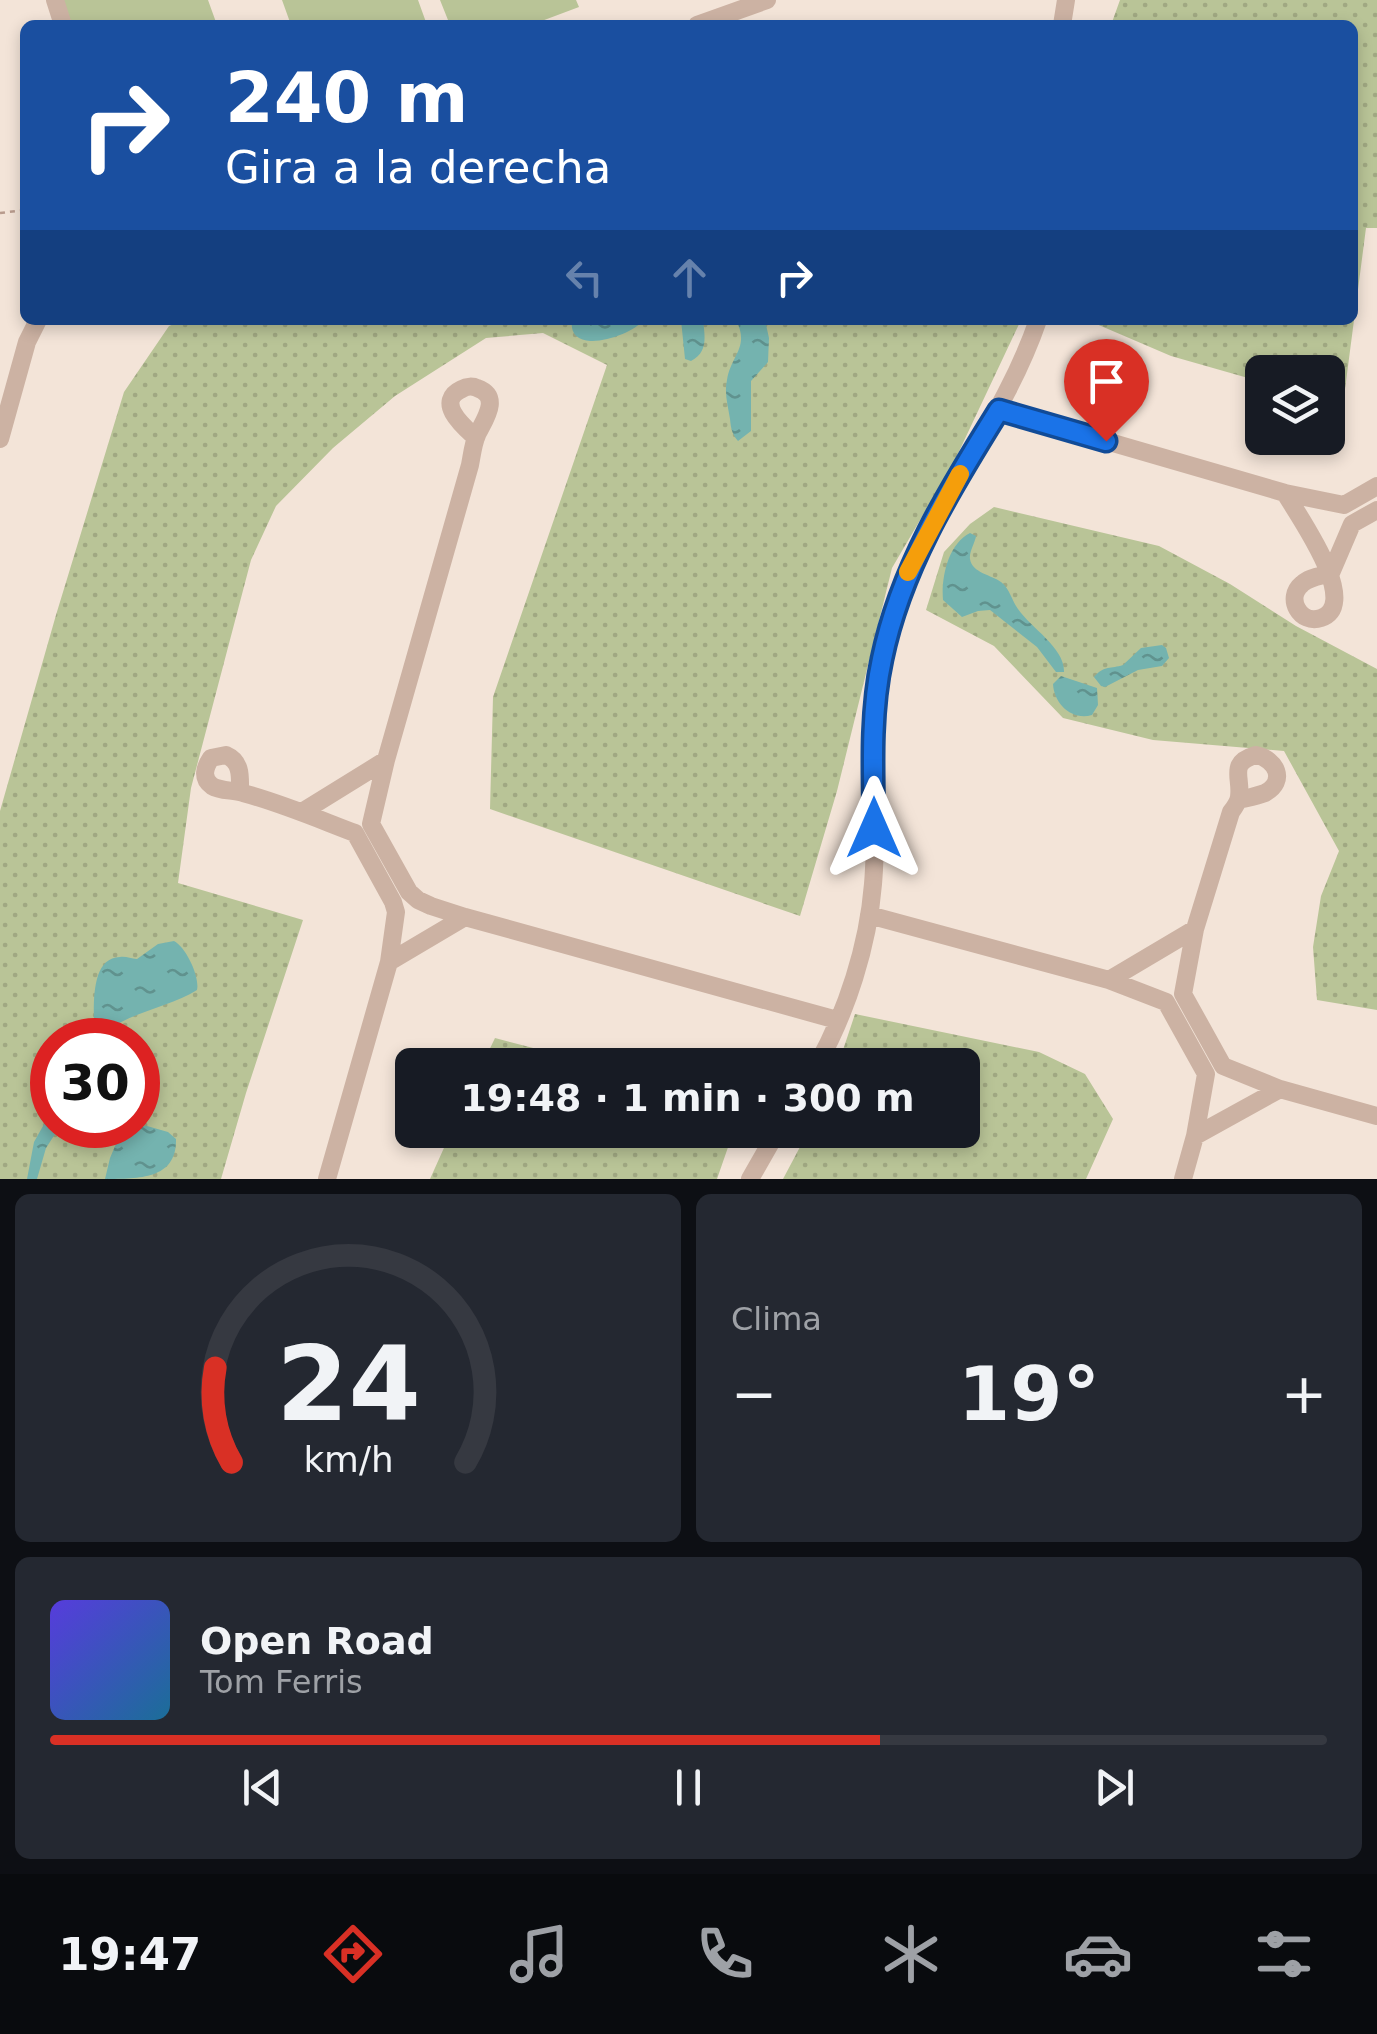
<!DOCTYPE html>
<html lang="es">
<meta charset="utf-8">
<style>
:root{--surface:#171b24;--page:#242831;--text:#f1f3f6;--muted:#9ea1a6;--line:#363941;--accent:#d93025}
body{margin:0;font-family:"DejaVu Sans",sans-serif;background:var(--page);color:var(--text);height:100vh;display:flex;flex-direction:column;font-size:38px;white-space:nowrap}
*{box-sizing:border-box;margin:0}
p{font-size:32px;color:var(--muted)}
.icon{flex:none;width:55px;height:55px;fill:none;stroke:currentColor;stroke-width:2;stroke-linecap:round;stroke-linejoin:round}
.map{position:relative;height:1179px;overflow:hidden}
.panel{display:flex;flex-direction:column;gap:15px;padding:15px;background:#0d0f14;flex:1}
.panel>*{flex:none}
.top-card{position:absolute;left:20px;top:20px;width:1338px;height:305px;border-radius:15px;box-shadow:0 5px 15px #0003;background:#1a4fa0;color:#fff;overflow:hidden}
.controls{position:absolute;left:1245px;top:355px;display:grid;gap:20px}
.controls a{display:grid;place-items:center;width:100px;height:100px;border-radius:15px;background:var(--surface);box-shadow:0 5px 15px #0003;font-size:50px}
.speed{position:absolute;left:30px;top:1018px;display:flex;gap:20px;font-size:50px;font-weight:700;text-align:center}
.speed>*{display:grid;place-content:center;width:130px;height:130px;border-radius:50%;background:var(--surface);box-shadow:0 5px 15px #0003;line-height:1}
.speed .limit{border:15px solid #d22;background:#fff;color:#111}
.pin{position:absolute;display:grid;place-items:center;width:85px;height:85px;color:#fff;margin:-102px -42px;border-radius:50% 50% 50% 0;rotate:-45deg;box-shadow:0 0 10px #0007}
.pin .icon{rotate:45deg}
.me{position:absolute;width:110px;margin:-55px;rotate:0deg;stroke-linejoin:round;filter:drop-shadow(0 0 8px #0008)}
.turn{display:flex;align-items:center;gap:35px;height:210px;padding:0 40px;font-size:45px}
.turn .icon{width:130px;height:130px;stroke-width:2.5}
.turn b{display:block;font-size:70px;line-height:85px}
.lanes{display:flex;align-items:center;height:95px;padding:0 40px;background:#0003;justify-content:center;gap:50px;direction:ltr}
.lanes .off{opacity:.35}
.big{font-size:75px;font-weight:600;line-height:1.1}
.panel .widget{flex:1;display:flex;flex-direction:column;justify-content:center;gap:15px;min-width:0;padding:0 35px;border-radius:15px;background:var(--page)}
.panel .dial{align-items:center;gap:0}
.dial svg{height:260px;overflow:visible;fill:none;stroke:var(--line);stroke-width:7;stroke-linecap:round;text-anchor:middle}
.dial text{fill:var(--text);stroke:none}
.song{display:flex;align-items:center;gap:30px}
.cover{width:120px;height:120px;border-radius:15px;background:linear-gradient(135deg,hsl(250 70% 55%),hsl(200 70% 35%))}
.played{height:10px;border-radius:5px;background:linear-gradient(90deg,var(--accent) 65%,var(--line) 65%)}
.keys{display:flex;justify-content:space-around;direction:ltr}
.heat{display:flex;justify-content:space-between;align-items:center;font-size:55px;direction:ltr}
.panel .tiles{flex:1;display:grid;gap:15px;grid-template-columns:1fr 1fr}
.widget:last-child{grid-column:span 2}
.trip{position:absolute;left:395px;top:1048px;width:585px;height:100px;border-radius:15px;background:var(--surface);box-shadow:0 5px 15px #0003;font-weight:600;line-height:100px;text-align:center}
.menu{display:flex;height:160px;justify-content:space-around;align-items:center;background:#090b0e;color:var(--muted)}
.menu .icon{width:70px;height:70px}
.menu .active{color:var(--accent)}
.menu b{font-size:45px;color:var(--text)}
.map>svg:first-child{display:block}
</style>
<div class="map">
<svg width="1377" height="1179" viewBox="0 0 1377 1179">
<defs>
<pattern id="grass-dots" width="8" height="8" patternUnits="userSpaceOnUse" patternTransform="scale(2.5)"><rect width="8" height="8" fill="#b9c497"/><path d="M2 2h.1M6 6h.1" fill="none" stroke="#a0a882" stroke-width="1.8" stroke-linecap="round"/></pattern>
<pattern id="water-ripples" width="26" height="14" patternUnits="userSpaceOnUse" patternTransform="scale(2.5)"><rect width="26" height="14" fill="#74b3af"/><path d="M2 4q2-2 4 0t4 0M15 11q2-2 4 0t4 0" fill="none" stroke="#60928e"/></pattern>
</defs>
<rect width="100%" height="100%" fill="#f3e4d8"/>
<path fill="url(#grass-dots)" fill-rule="evenodd" d="M 1120,0 L 1377,0 L 1377,228 L 1366,228 L 1344,397 L 1328,395 L 1328,372 L 1262,372 L 1262,382 L 1171,356 L 1087,320 L 1352,320 L 1352,25 L 1111,25 Z
M 184,320 L 1021,320 L 954,462 L 892,568 L 837,791 L 800,916 L 490,809 L 493,697 L 607,365 L 543,333 L 486,338 L 395,396 L 333,448 L 276,506 L 251,560 L 191,788 L 178,883 L 303,920 L 246,1093 L 221,1179 L 0,1179 L 0,811 L 56,615 L 124,392 L 169,326 ZM 52,1040 L 138,1040 L 138,1125 L 52,1125 Z
M 994,507 L 1159,546 L 1230,584 L 1296,626 L 1377,669 L 1377,1010 L 1317,1000 L 1313,947 L 1321,896 L 1339,851 L 1284,751 L 1153,740 L 1063,718 L 994,646 L 926,610 L 944,552 L 970,524 Z
M 855,1014 L 1039,1052 L 1085,1074 L 1113,1119 L 1086,1179 L 783,1179 L 809,1130 L 962,1130 L 962,1065 L 838,1065 Z
M 495,1038 L 599,1065 L 482,1065 Z
M 452,1130 L 734,1130 L 717,1179 L 430,1179 Z"/>
<path fill="#b9c497" d="M 63,0 L 208,0 L 217,25 L 72,25 Z
M 282,0 L 418,0 L 427,25 L 291,25 Z
M 440,0 L 576,0 L 579,7 L 531,25 L 450,25 Z"/>
<path fill="url(#water-ripples)" d="M 572,320 L 644,320 C 630,337 567,357 572,320 Z
M 681,320 L 703,320 C 705,337 708,352 691,361 L 685,359 Z
M 736,320 L 765,320 L 769,338 L 768,362 L 751,381 L 751,431 L 738,441 C 732,434 731,429 730,419 C 728,406 724,393 727,380 C 731,355 750,347 736,320 Z
M 970,533 L 976,536 C 975,543 969,552 970,559 C 972,573 992,575 1001,582 C 1010,589 1012,601 1018,609 C 1031,628 1065,648 1064,672 L 1056,672 L 1037,647 L 990,610 L 978,611 L 962,617 L 943,600 C 941,578 948,544 970,533 Z
M 1162,645 L 1166,648 L 1169,658 L 1162,666 L 1138,670 L 1105,687 L 1101,686 L 1094,677 C 1104,665 1111,669 1123,665 L 1141,648 Z
M 1061,676 L 1097,688 L 1098,705 L 1092,715 C 1072,721 1054,704 1053,684 Z
M 174,941 C 186,947 200,977 197,990 C 168,1009 119,1013 99,1040 L 92,1040 L 94,1037 C 95,1016 87,958 120,957 C 126,956 131,959 137,959 L 158,944 Z
M 52,1110 L 52,1125 L 61,1125 L 46,1148 L 37,1179 L 27,1179 L 34,1142 Z
M 147,1126 L 168,1132 L 176,1139 C 177,1179 140,1179 105,1179 L 110,1158 L 121,1132 L 132,1127 Z"/>
<g fill="none" stroke-linecap="round" stroke-linejoin="round">
<path stroke="#b89b8d" stroke-width="2.5" stroke-dasharray="5 5" stroke-linecap="butt" d="M 0,213 L 25,210"/>
<path stroke="#ccb2a3" stroke-width="18" d="M 55,0 L 63,25
M 697,25 L 767,0
M 1062,25 L 1066,0
M 999,410 L 1285,493 L 1344,505 L 1377,486
M 0,439 L 27,342 L 38,320
M 1285,493 C 1297,514 1362,604 1321,618 C 1300,625 1285,598 1302,584 C 1309,577 1322,576 1331,573
M 1331,573 L 1352,524 L 1377,510
M 386,760 L 371,824 L 409,892 L 418,900 L 431,906 L 465,917 L 837,1020
M 240,792 C 240,777 242,762 226,755 L 211,758 C 205,767 201,778 212,786 C 220,791 233,790 243,793 C 281,803 318,819 355,833 L 393,902 L 396,912 L 389,962 L 327,1179
M 1239,800 C 1247,798 1257,796 1265,793 C 1287,781 1276,759 1256,755 C 1228,763 1242,777 1239,797 C 1238,803 1234,808 1231,812 L 1195,929 L 1183,994 L 1223,1066 L 1280,1089 L 1377,1116
M 302,812 L 386,760 L 470,465 C 472,455 473,444 477,435 C 484,420 502,397 477,388 C 473,386 467,386 462,389 C 434,402 464,427 476,438
M 869,915 L 1109,980 L 1166,1002 L 1206,1074 L 1195,1136 L 1183,1179
M 389,962 L 465,917
M 1109,980 L 1195,929
M 817,1065 C 847,1011 868,946 873,884 C 880,801 866,717 888,635 C 917,520 1000,431 1038,320
M 1195,1136 L 1280,1089
M 750,1179 L 778,1130"/>
</g>
<g fill="none" stroke-linecap="round" stroke-linejoin="round">
<defs>
<path id="route" d="M 874,828 C 873,773 870,714 882,659 C 901,567 950,489 999,410 L 1106,441"/>
</defs>
<use href="#route" stroke="#114b97" stroke-width="25"/>
<use href="#route" stroke="#1a73e8" stroke-width="18"/>
<path stroke="#f59e0b" stroke-width="18" d="M 908,572 L 960,474"/>
</g>
</svg>
<div class="controls">
<a><svg class="icon" aria-label="layers" viewBox="0 0 24 24"><path d="M12 4l9 5-9 5-9-5zM3 14l9 5 9-5"/></svg></a>
</div>
<div class="speed"><div class="limit">30</div></div>
<div class="pin" style="left:1106px;top:441px;background:#d93025"><svg class="icon" aria-label="arrive" viewBox="0 0 24 24"><path d="M6 21V4h12l-3 4 3 4H6"/></svg></div>
<svg class="me" style="left:874px;top:828px" viewBox="-20 -20 40 40"><path d="M0-17L14 15 0 8-14 15z" fill="#1a73e8" stroke="#fff" stroke-width="4"/></svg>
<div class="trip">19:48 · 1 min · 300 m</div>
<div class="top-card">
<div class="turn"><svg class="icon" aria-label="right" viewBox="0 0 24 24"><path d="M7 20v-9h11M14 6l5 5-5 5"/></svg><div><b>240 m</b>Gira a la derecha</div></div>
<div class="lanes"><svg class="icon off" aria-label="left" viewBox="0 0 24 24"><path d="M17 20v-9H6M10 6l-5 5 5 5"/></svg><svg class="icon off" aria-label="ahead" viewBox="0 0 24 24"><path d="M12 20V5M6 11l6-6 6 6"/></svg><svg class="icon" aria-label="right" viewBox="0 0 24 24"><path d="M7 20v-9h11M14 6l5 5-5 5"/></svg></div>
</div>
</div>
<section class="panel">
<div class="tiles">
<div class="widget dial"><svg viewBox="0 0 100 80">
<path d="M14 69A42 42 0 1 1 86 69"/>
<path d="M14 69A42 42 0 0 1 9 40" stroke="#d93025"/>
<text x="50" y="56" font-size="32" font-weight="700">24</text>
<text x="50" y="72" font-size="11">km/h</text>
</svg></div>
<div class="widget"><p>Clima</p>
<div class="heat"><a>−</a><b class="big">19°</b><a>+</a></div>
</div>
<div class="widget">
<div class="song"><i class="cover"></i><div><b>Open Road</b><p>Tom Ferris</p></div></div>
<div class="played"></div>
<div class="keys"><svg class="icon" aria-label="previous" viewBox="0 0 24 24"><path d="M18 5L8 12l10 7zM5 5v14"/></svg><svg class="icon" aria-label="pause" viewBox="0 0 24 24"><path d="M8 5v14M16 5v14"/></svg><svg class="icon" aria-label="next" viewBox="0 0 24 24"><path d="M6 5l10 7-10 7zM19 5v14"/></svg></div>
</div>
</div>
</section>
<nav class="menu">
<b>19:47</b>
<svg class="icon active" aria-label="directions" viewBox="0 0 24 24"><path d="M12 3l9 9-9 9-9-9zM9 14v-3h6M13 9l2 2-2 2"/></svg>
<svg class="icon" aria-label="music" viewBox="0 0 24 24"><path d="M9 18V5l10-2v13"/><circle cx="6" cy="18" r="3"/><circle cx="16" cy="16" r="3"/></svg>
<svg class="icon" aria-label="phone" viewBox="0 0 24 24"><path d="M5 4h4l2 5-3 2q2 4 5 5l2-3 5 2v4C11 20 4 13 5 4z"/></svg>
<svg class="icon" aria-label="climate" viewBox="0 0 24 24"><path d="M12 3v18M4 7l16 10M4 17L20 7"/></svg>
<svg class="icon" aria-label="car" viewBox="0 0 24 24"><path d="M5 17H2v-5l4-1 3-4h7l3 4 3 1v5h-3M9 17h6M6 11h13"/><circle cx="7" cy="17" r="2"/><circle cx="17" cy="17" r="2"/></svg>
<svg class="icon" aria-label="filters" viewBox="0 0 24 24"><path d="M4 7h16M4 17h16"/><circle cx="9" cy="7" r="2"/><circle cx="15" cy="17" r="2"/></svg>
</nav>
